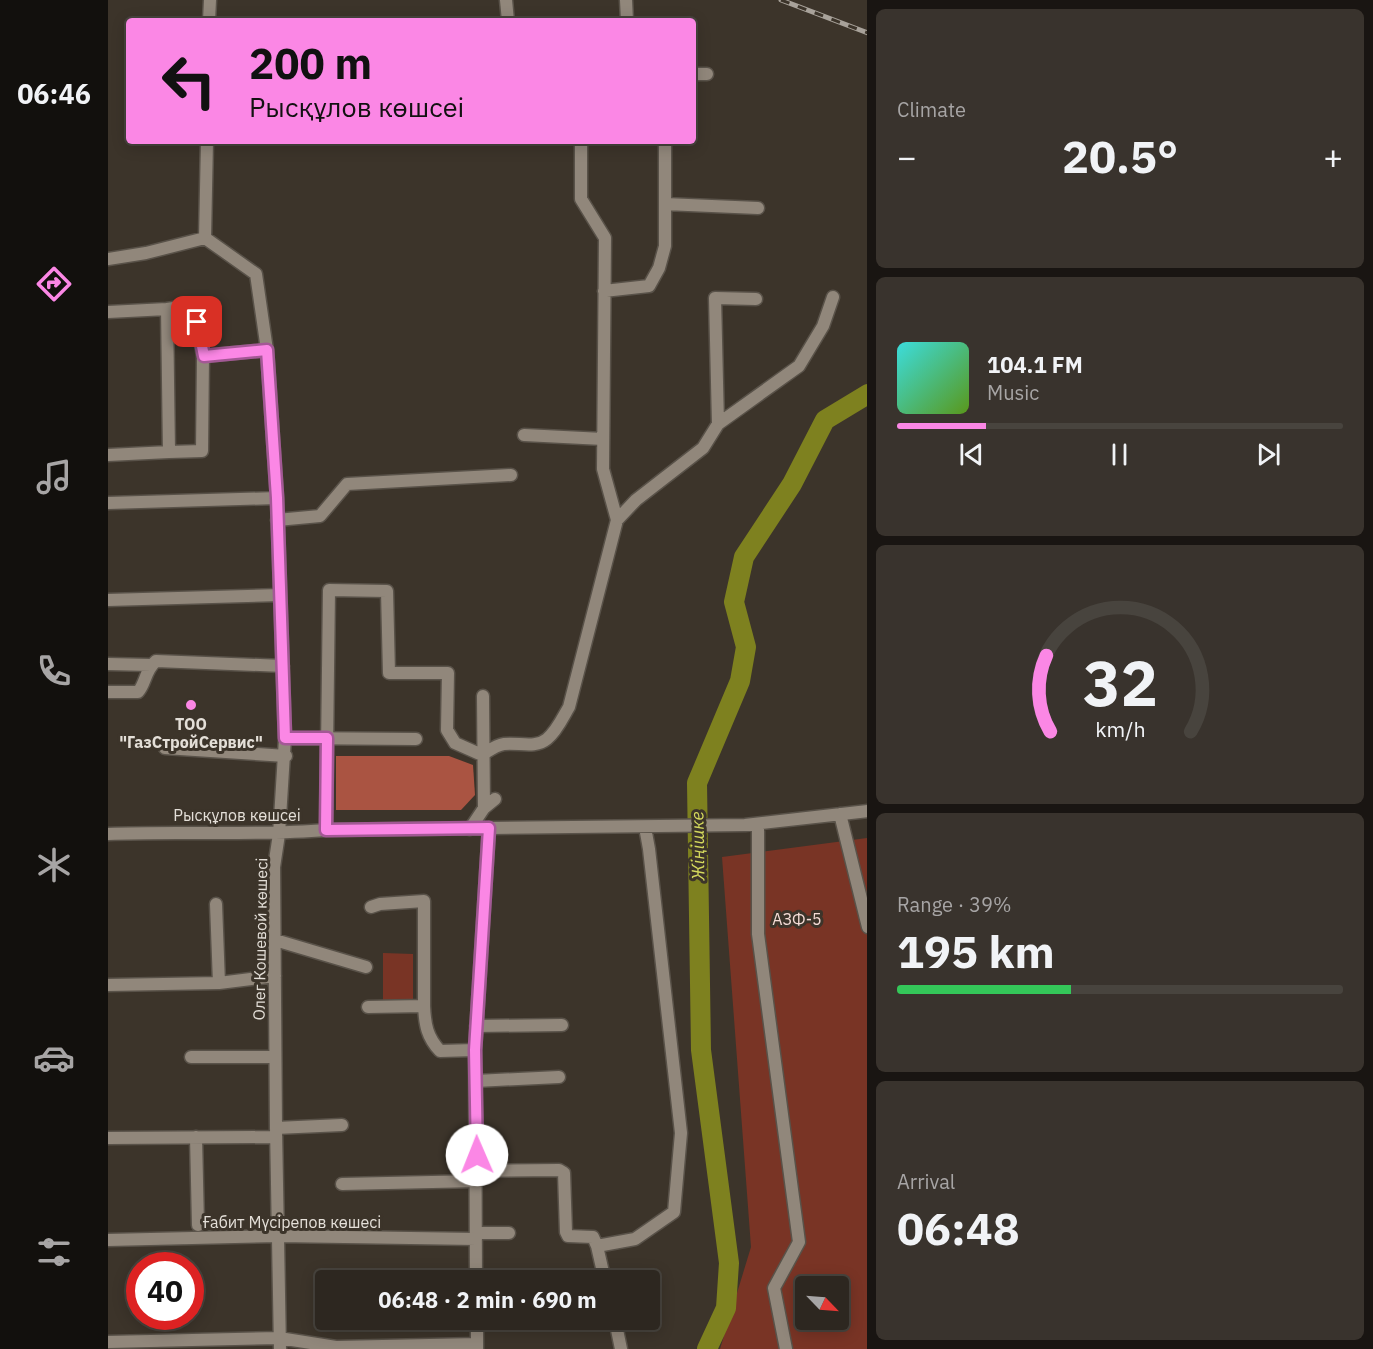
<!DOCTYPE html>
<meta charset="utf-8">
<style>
:root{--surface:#2d2720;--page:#39332d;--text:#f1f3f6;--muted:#a7a5a5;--line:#48443e;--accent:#fb87e5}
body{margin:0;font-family:"IBM Plex Sans",sans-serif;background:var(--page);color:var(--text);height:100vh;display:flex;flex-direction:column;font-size:22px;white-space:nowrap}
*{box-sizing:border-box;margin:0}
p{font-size:20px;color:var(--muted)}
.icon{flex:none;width:33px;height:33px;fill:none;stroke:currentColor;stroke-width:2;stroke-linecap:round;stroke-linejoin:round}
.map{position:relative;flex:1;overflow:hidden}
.side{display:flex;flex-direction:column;gap:9px;padding:9px;background:#191512;width:506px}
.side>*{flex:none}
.hud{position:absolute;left:18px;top:18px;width:570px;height:126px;border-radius:6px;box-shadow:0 3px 15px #0003,0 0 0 2px var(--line);background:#fb87e5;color:#111;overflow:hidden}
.needle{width:39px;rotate:115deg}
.controls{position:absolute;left:687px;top:1276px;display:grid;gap:12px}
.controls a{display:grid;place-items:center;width:54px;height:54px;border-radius:6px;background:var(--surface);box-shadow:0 3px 15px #0003,0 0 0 2px var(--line);font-size:30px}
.speed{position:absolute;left:18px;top:1252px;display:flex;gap:12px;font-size:30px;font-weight:700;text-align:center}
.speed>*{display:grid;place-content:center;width:78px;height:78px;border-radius:50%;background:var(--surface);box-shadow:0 3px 15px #0003,0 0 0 2px var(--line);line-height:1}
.speed .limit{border:9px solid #d22;background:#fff;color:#111}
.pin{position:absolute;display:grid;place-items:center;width:51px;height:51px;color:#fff;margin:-26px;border-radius:12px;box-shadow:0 3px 9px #0006}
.me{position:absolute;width:66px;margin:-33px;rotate:359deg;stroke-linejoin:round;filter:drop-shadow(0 0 4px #0008)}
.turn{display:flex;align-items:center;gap:21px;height:126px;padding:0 24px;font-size:27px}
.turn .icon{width:78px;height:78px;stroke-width:2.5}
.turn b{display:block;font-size:42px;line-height:51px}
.big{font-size:45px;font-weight:700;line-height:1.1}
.side .tile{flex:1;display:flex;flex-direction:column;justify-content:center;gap:9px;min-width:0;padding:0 21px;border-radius:9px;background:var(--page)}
.side .dial{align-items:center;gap:0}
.dial svg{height:156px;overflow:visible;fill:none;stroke:var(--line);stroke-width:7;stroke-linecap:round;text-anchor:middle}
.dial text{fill:var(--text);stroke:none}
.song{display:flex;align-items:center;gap:18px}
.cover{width:72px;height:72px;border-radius:9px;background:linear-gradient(135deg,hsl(180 70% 55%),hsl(90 70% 35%))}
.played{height:6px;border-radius:3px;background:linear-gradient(90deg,var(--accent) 20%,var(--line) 20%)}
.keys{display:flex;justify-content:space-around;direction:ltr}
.heat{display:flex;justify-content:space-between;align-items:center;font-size:33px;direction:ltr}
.charge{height:9px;border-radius:4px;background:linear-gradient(90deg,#34c759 39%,var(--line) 0)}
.trip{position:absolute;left:207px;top:1270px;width:345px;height:60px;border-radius:6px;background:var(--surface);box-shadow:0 3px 15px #0003,0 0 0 2px var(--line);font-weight:700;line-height:60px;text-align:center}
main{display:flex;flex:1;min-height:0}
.tabs{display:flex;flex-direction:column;width:108px;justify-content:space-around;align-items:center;background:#12100d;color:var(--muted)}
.tabs .icon{width:42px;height:42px}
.tabs .on{color:var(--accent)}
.tabs b{font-size:27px;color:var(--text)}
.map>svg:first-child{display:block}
</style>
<main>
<nav class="tabs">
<b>06:46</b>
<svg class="icon on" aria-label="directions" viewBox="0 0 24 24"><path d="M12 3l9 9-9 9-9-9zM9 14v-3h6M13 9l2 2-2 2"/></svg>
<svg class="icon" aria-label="music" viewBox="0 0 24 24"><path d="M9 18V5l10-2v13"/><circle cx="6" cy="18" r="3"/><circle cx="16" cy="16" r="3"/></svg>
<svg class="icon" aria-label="phone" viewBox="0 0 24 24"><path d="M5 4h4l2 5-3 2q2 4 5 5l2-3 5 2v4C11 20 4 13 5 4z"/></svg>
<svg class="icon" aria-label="climate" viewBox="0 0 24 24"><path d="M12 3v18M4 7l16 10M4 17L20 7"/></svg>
<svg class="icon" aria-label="car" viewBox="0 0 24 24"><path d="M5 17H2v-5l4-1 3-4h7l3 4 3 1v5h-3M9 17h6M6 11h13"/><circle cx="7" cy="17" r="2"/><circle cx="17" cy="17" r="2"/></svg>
<svg class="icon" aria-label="filters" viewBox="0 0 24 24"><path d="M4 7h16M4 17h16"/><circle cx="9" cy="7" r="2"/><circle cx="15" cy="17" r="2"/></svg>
</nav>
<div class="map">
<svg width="760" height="1349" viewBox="0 0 760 1349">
<rect width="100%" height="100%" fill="#3c342a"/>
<path fill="#793425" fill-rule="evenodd" d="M 759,838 L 759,1349 L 612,1349 L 643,1247 L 614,857 ZM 698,1287 L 730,1287 L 730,1320 L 698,1320 Z
M 275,953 L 305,954 L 305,1002 L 275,1002 Z"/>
<path fill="#aa5442" d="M 228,756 L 341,756 L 365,765 L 367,795 L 353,810 L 228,810 Z"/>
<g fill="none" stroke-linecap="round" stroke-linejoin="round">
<path stroke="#7e811f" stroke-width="20" d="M 599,1349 L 618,1308 L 621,1263 L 593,1050 L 589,783 L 632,681 L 638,647 L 626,602 L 636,557 L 684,484 L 717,420 L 760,394"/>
<defs>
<path id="minor" d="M 398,0 L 400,21
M 518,0 L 519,21
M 101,21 L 102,0
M 585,74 L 599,74
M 99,141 L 97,238 L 148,274 L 159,350 L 169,498 L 177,738 L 171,834 L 166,867 L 168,1128 L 172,1349
M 557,204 L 650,208
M 0,259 L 38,253 L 97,238
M 496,291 L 541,286 L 551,268 L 557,246 L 557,141
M 0,312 L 59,309
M 95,356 L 86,305 L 59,309 L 61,452 L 94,451 L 95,356 L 159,350
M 610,424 L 607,298 L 648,299
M 416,435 L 495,439
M 0,455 L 61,452
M 0,503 L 169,498
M 169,520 L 212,516 L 239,484 L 403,475
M 509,520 L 528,500 L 595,448 L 610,424 L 691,366 L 715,326 L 725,297
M 0,600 L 172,595
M 0,664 L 43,665
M 0,692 L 30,692 C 38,683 37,670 48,661 L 175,666
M 375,696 L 376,808
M 177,738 L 308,739
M 57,748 L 178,756
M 732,814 L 760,927
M 650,824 L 650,934 L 691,1242 L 666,1288 L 678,1349
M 362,829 L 376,808 L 387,799
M 218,830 L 221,590 L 279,591 L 281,673 L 340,673 L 339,730 L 347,743 L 374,755 C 382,750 388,745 396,744 C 410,742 427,749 439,739 C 449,731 455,717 461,707 L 509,520 L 495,469 L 497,238 L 473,199 L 473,141
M 0,834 C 73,831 145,836 218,830 L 637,825 L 760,811
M 108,904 L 111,983
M 167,940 L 258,967
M 0,985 L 111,983 L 167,976
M 316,1006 C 317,1025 319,1037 332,1051 L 367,1050
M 260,1007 L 316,1006 L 316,901 L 272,904 L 263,907
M 368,1026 L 454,1025
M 83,1057 L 167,1057
M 368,1081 L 451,1077
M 168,1128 L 234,1125
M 88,1137 L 90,1225
M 0,1138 L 168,1137
M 369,1171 L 451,1170 L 456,1173 L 458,1232 L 460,1236 L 485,1237 L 489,1246
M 234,1184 L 369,1181
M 369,1233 L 401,1233
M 0,1240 L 171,1236 L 368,1239
M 368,1281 L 367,1050 L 381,828
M 497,1281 L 489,1246 L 527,1239 L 566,1212 L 573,1133 L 541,849 L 537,827
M 369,1320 L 369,1349
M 507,1320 L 513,1349
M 0,1342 L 171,1338 L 228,1347 L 369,1344"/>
</defs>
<use href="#minor" stroke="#595249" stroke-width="15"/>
<use href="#minor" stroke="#91877b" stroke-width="12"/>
<defs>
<path id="rail" d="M 673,0 L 760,33"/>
</defs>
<use href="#rail" stroke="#a8a29a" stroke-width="5"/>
<use href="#rail" stroke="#3c342a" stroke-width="3" stroke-dasharray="9" stroke-linecap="butt"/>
</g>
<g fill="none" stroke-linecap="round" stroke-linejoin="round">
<defs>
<path id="route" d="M 89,322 L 96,356 L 159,350 L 169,498 L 177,738 L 219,738 L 218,830 L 381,828 L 367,1050 L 369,1155"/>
</defs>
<use href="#route" stroke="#a35895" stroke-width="15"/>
<use href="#route" stroke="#fb87e5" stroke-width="10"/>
</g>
<circle fill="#fb87e5" stroke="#3c342a" stroke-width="2" cx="83" cy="705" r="6"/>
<g text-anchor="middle" stroke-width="6" stroke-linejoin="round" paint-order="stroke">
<g font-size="16" font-weight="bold" fill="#e4dfd8" stroke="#3c342a">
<text x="83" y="730">ТОО<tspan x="83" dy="18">"ГазСтройСервис"</tspan></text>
</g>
<g font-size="16" fill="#e4dfd8" stroke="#3c342a">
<text x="129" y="821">Рысқұлов көшсеі</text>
<text transform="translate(152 939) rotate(-89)" y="6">Олег Кошевой көшесі</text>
<text x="184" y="1228">Ғабит Мүсірепов көшесі</text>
</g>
<g font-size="16" fill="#f5dcd6" stroke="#3c342a">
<text x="689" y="925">АЗФ-5</text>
</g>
<g font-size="18" font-style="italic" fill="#d4d95d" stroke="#3c342a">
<text transform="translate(590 846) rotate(-91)" y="6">Жіңішке</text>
</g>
</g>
</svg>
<div class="controls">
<a><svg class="needle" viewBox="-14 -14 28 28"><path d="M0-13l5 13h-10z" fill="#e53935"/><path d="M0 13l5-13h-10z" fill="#a7a5a5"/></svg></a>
</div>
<div class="speed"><div class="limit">40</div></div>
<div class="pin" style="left:89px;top:322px;background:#d93025"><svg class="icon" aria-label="arrive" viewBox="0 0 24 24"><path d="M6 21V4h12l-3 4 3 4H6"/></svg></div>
<svg class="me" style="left:369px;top:1155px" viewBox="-20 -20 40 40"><circle r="19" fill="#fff"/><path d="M0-13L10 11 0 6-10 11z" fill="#fb87e5"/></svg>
<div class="trip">06:48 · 2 min · 690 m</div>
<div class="hud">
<div class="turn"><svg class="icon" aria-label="left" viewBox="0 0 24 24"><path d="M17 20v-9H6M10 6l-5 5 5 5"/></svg><div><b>200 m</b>Рысқұлов көшсеі</div></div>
</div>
</div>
<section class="side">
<div class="tile"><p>Climate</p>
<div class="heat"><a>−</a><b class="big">20.5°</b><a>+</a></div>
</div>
<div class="tile">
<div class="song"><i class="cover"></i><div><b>104.1 FM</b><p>Music</p></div></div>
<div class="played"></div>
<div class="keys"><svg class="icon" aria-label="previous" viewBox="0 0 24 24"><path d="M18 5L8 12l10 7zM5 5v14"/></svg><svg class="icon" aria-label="pause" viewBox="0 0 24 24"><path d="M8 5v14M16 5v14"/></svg><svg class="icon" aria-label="next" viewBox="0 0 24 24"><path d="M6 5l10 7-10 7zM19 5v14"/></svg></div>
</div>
<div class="tile dial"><svg viewBox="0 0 100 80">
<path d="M14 69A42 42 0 1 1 86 69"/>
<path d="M14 69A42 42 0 0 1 12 30" stroke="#fb87e5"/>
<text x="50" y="56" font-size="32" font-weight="700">32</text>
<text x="50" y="72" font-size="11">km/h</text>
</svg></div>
<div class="tile"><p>Range · 39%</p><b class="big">195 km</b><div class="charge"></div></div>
<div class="tile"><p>Arrival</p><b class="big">06:48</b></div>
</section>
</main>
